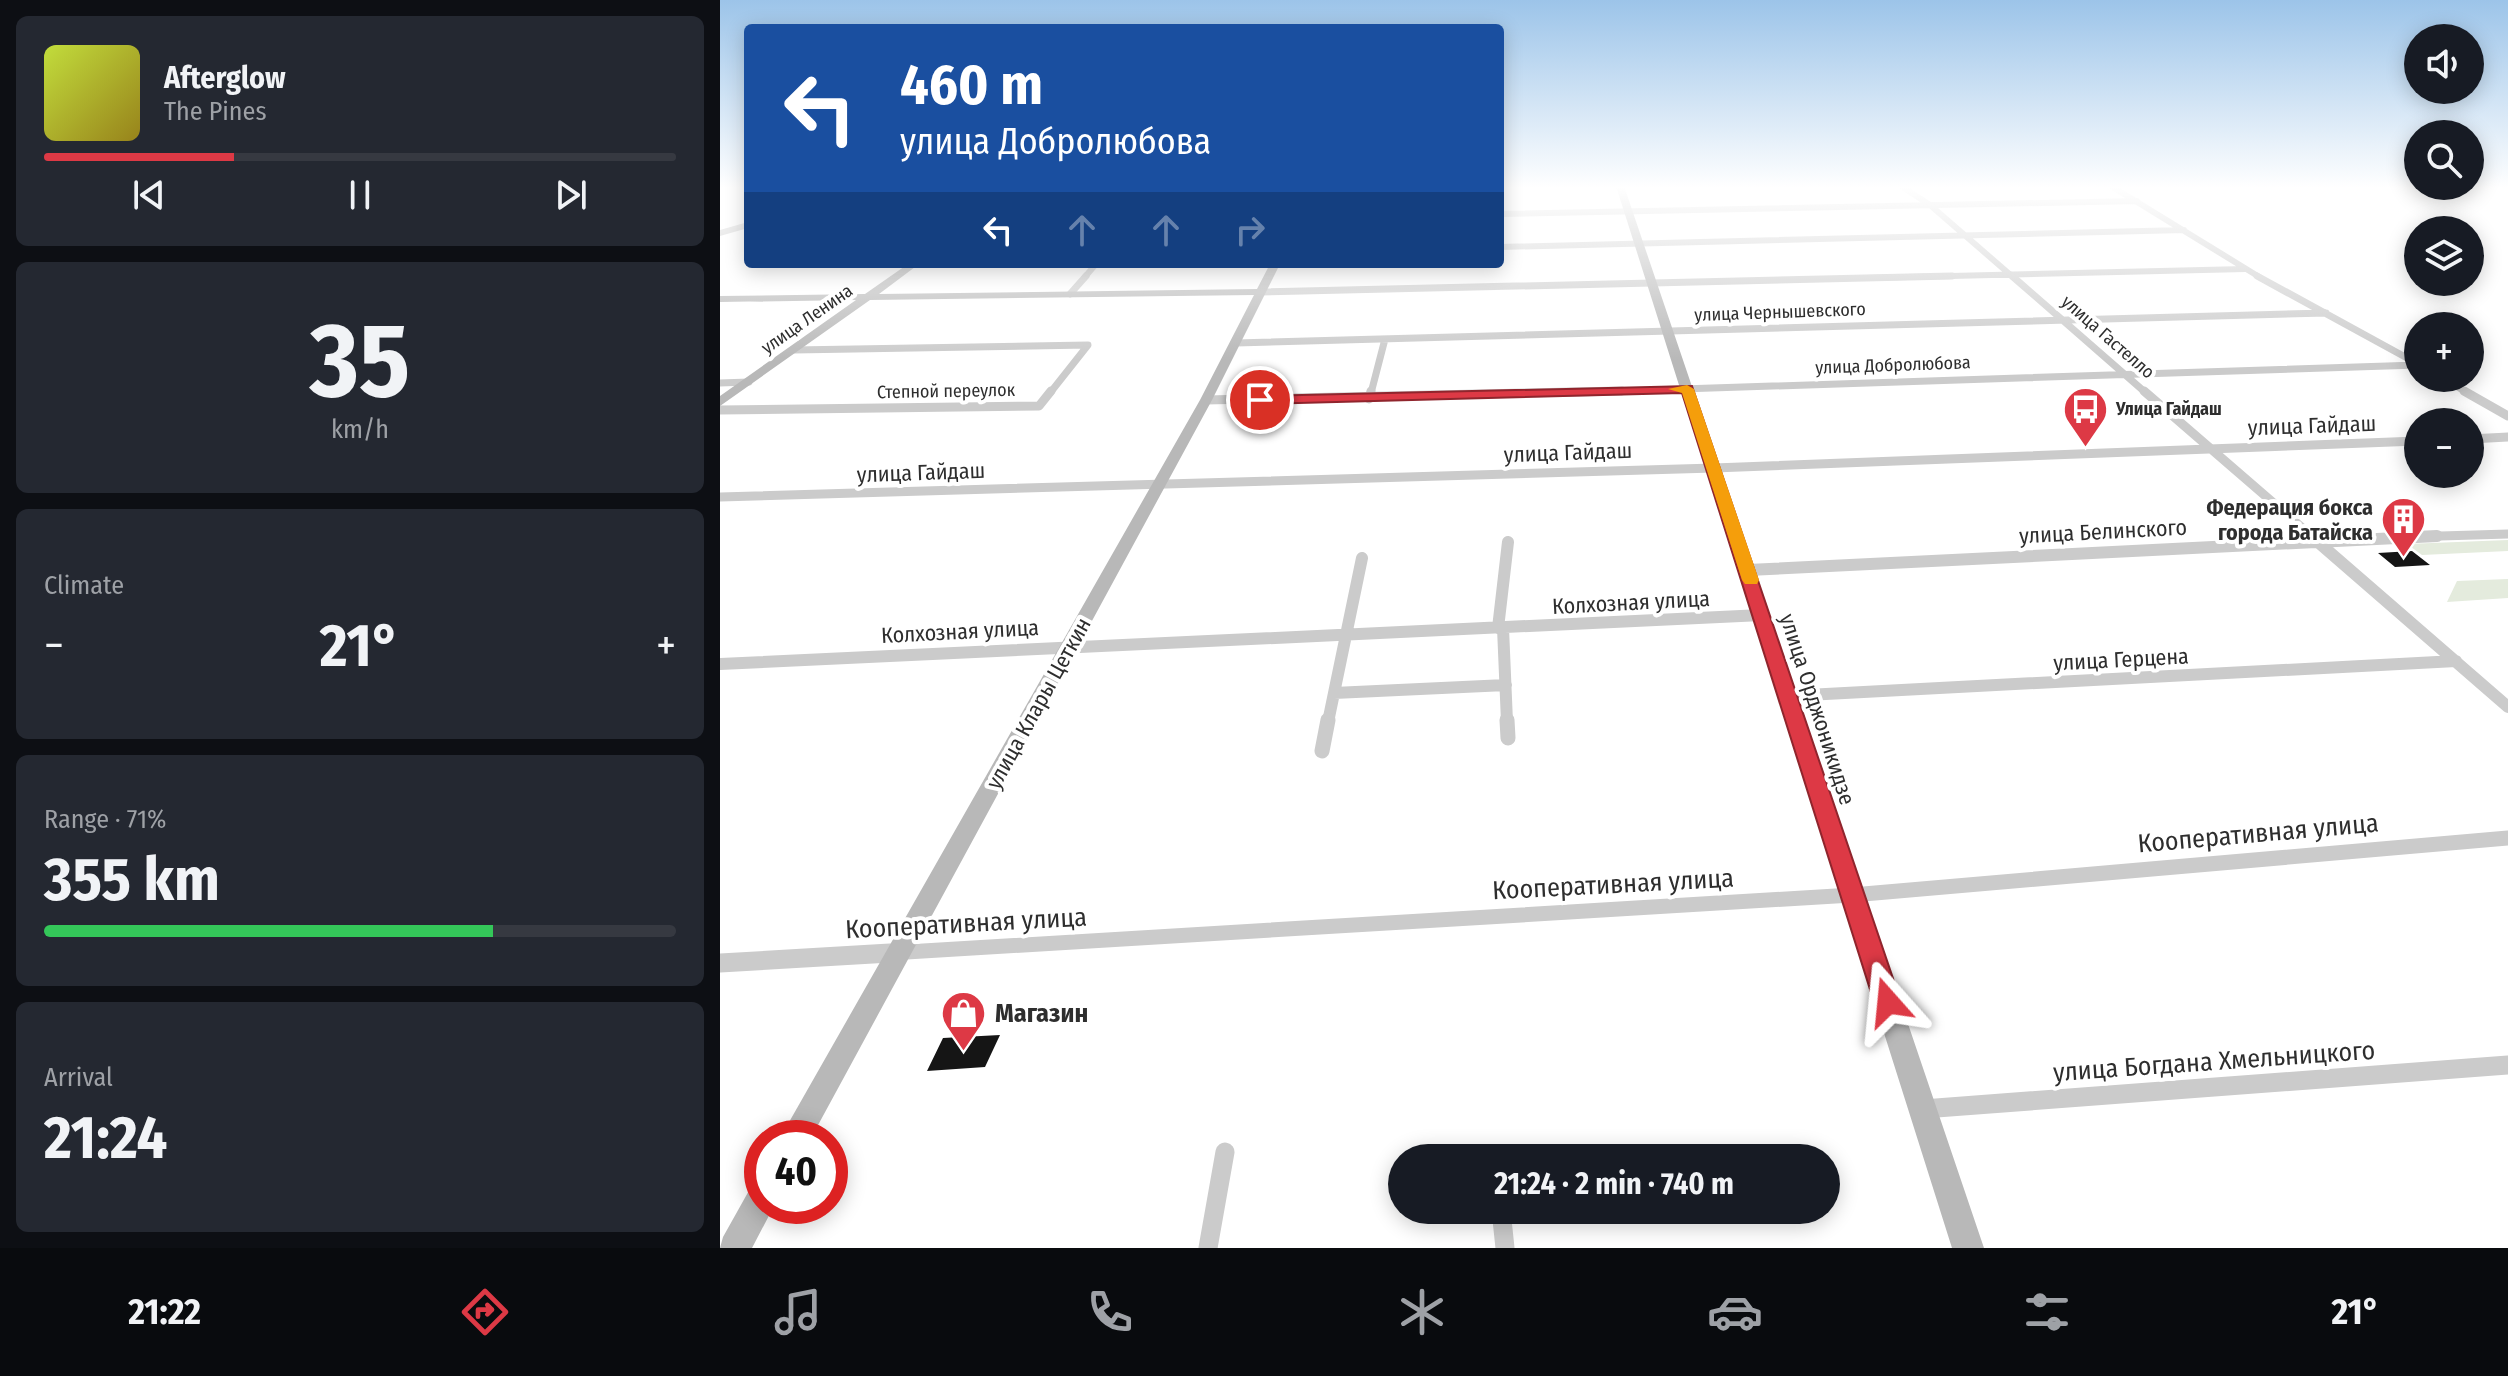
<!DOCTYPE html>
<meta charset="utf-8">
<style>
:root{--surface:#171b24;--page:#242831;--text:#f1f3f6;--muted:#9ea1a6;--line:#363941;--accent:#dd3945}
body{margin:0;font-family:"Fira Sans Condensed",sans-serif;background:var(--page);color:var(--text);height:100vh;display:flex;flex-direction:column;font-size:30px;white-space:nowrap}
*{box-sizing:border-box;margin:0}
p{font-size:26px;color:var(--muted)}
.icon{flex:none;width:44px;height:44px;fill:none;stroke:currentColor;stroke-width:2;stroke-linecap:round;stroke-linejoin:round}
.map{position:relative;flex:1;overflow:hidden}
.drawer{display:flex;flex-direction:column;gap:16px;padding:16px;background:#0d0f14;width:720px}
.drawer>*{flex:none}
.top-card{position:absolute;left:24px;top:24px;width:760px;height:244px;border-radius:8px;box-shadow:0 4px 20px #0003;background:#1a4fa0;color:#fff;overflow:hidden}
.fabs{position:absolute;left:1684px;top:24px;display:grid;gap:16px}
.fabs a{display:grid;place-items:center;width:80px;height:80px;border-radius:50%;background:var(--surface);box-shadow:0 4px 20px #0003;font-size:40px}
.speed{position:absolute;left:24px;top:1120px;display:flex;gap:16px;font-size:40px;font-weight:700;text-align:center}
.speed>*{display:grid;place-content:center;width:104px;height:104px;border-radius:50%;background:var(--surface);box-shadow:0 4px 20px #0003;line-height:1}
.speed .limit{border:12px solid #d22;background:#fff;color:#111}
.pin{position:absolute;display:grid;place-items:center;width:68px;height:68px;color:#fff;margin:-34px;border:4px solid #fff;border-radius:50%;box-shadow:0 2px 8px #0007}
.me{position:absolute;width:88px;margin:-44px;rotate:342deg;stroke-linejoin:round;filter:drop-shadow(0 0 6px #0008)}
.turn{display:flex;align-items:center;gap:28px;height:168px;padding:0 24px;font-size:36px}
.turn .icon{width:104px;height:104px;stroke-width:2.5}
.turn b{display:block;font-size:56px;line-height:68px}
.lanes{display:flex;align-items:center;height:76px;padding:0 24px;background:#0003;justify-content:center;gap:40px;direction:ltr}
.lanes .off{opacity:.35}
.big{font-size:60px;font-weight:700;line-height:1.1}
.drawer .widget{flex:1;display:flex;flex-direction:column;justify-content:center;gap:12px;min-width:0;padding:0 28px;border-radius:12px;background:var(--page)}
.drawer .dial{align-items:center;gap:0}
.dial b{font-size:104px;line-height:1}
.song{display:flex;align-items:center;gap:24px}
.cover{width:96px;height:96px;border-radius:12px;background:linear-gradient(135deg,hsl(70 70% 55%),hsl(50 70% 35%))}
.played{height:8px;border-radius:4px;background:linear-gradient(90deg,var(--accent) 30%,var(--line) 30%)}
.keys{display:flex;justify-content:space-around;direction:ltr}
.heat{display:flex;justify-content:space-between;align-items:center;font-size:44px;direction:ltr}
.charge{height:12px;border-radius:6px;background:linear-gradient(90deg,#34c759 71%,var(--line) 0)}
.trip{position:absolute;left:668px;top:1144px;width:452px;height:80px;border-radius:40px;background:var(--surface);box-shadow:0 4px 20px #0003;font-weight:700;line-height:80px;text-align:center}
.tabs{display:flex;height:128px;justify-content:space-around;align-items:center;background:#090b0e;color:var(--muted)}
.tabs .icon{width:56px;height:56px}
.tabs .selected{color:var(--accent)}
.tabs b{font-size:36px;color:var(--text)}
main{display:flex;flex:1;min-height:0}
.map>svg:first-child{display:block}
</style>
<main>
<section class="drawer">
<div class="widget">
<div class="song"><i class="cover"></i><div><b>Afterglow</b><p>The Pines</p></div></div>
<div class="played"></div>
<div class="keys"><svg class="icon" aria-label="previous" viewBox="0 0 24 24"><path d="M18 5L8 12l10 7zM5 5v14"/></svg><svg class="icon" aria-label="pause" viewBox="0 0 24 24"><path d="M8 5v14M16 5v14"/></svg><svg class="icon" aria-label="next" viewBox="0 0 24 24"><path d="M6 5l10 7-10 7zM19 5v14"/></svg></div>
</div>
<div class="widget dial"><b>35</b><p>km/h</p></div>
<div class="widget"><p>Climate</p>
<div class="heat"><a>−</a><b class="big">21°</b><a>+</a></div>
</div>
<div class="widget"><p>Range · 71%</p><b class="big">355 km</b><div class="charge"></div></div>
<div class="widget"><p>Arrival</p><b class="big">21:24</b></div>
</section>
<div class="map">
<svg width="1788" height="1248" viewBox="0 0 1788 1248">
<rect width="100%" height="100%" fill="#fff"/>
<path fill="#e4ebdd" d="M 1788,540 L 1788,551 L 1702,555 L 1687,544 Z
M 1788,579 L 1788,598 L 1727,602 L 1737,581 Z"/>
<path fill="#151515" d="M 1692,551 L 1710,565 L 1675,567 L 1658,553 Z
M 280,1035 L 265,1067 L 207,1071 L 223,1038 Z"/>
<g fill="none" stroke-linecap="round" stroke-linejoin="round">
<path stroke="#cbcbcb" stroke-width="6" d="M 1181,186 L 1210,205 L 1294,278
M 1391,186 L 1541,278
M 780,214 L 1417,201
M 780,247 L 1464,230
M 364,278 L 376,264
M 1146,278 L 1525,269"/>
<path stroke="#cbcbcb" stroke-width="7" d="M 1292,276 L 1426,393
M 1537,276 L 1698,364
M 540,292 L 1232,276
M 350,294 L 366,276
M 516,343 L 1606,313
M 74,350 L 368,345 L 330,393
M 1722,378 L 1748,393
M 0,383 L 29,382
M 651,393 L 665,339
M 840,393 L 1698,365"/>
<path stroke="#cbcbcb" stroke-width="9" d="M 1424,391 L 1594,538
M 1744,391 L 1788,416
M 649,399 L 651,391
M 486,400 L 902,391
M 0,410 L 319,406 L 331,391
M 1750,439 L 1788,437
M 0,497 L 994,468 L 1698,441
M 1653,538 L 1788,534"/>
<path stroke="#cbcbcb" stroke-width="12" d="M 1591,536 L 1788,707
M 1028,570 L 1717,536
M 778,628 L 788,542
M 783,628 L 787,722
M 0,664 L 1042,615
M 614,693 L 786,685
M 1068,696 L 1736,661
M 608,722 L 642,558"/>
<path stroke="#cbcbcb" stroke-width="15" d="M 787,720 L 788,738
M 602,751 L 608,720
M 137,955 L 1132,895 L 1788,838"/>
<path stroke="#cbcbcb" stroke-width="19" d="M 0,963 L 170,953
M 1203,1109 L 1788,1065
M 781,1210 L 785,1248
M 488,1248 L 505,1152"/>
<path fill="#b8b8b8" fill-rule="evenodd" d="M 896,186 L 904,186 L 1264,1248 L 1232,1248 Z
M 28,222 L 28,228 L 0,236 L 0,230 Z
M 188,264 L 199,264 L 159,294 L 537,289 L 550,264 L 560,264 L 492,400 L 91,1138 L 60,1138 L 480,400 L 534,295 L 150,300 L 0,406 L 0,396 L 136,300 L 0,302 L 0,296 L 145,294 Z
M 42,1182 L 42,1206 L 54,1206 L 32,1248 L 0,1248 L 3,1237 L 31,1187 Z"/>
</g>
<linearGradient id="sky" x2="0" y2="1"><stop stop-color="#9cc4e9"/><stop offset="0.52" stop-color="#fff"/><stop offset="1" stop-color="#fff" stop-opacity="0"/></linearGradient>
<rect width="1788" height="361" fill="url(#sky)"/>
<path fill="#dd3945" stroke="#90252d" stroke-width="2" d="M 972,386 L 1181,1002 L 1177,1010 L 1168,1014 L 1158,1010 L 1154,1002 L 962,393 L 540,404 L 534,400 L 540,396 Z"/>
<path fill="#f59e0b" d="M 967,385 L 974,389 L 1039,580 L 1037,584 L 1025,584 L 1022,580 L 962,393 L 948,389 Z"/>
<defs>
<symbol id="bus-pin" viewBox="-11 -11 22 30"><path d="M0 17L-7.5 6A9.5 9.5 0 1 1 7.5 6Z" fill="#dd3945" stroke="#fff"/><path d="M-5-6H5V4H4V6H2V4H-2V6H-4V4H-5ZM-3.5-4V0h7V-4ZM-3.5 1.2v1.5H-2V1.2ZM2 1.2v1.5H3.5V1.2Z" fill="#fff"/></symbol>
<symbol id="building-pin" viewBox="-11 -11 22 30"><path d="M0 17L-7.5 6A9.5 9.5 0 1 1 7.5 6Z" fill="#dd3945" stroke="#fff"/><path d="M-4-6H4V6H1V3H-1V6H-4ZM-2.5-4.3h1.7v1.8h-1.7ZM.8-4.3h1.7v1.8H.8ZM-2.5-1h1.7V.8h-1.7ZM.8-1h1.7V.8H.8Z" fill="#fff"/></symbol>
<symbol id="shop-pin" viewBox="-11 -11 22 30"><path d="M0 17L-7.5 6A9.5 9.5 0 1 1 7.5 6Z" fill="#dd3945" stroke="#fff"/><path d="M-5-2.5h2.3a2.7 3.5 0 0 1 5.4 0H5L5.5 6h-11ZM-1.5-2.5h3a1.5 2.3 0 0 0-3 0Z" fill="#fff"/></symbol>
</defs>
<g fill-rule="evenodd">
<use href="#bus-pin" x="1340" y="384" width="51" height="69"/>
<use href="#building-pin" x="1658" y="494" width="51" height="69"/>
<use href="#shop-pin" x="218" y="988" width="51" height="69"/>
</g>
<g text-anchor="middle" stroke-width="8" stroke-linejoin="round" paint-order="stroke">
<g font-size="18" fill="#2e2e2e" stroke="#fff">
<text transform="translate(1060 312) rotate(-2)" y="6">улица Чернышевского</text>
<text transform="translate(87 319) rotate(-35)" y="6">улица Ленина</text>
<text transform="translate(1388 337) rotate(41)" y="6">улица Гастелло</text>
<text transform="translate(1173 365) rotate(-2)" y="6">улица Добролюбова</text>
<text transform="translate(226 391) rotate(-1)" y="6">Степной переулок</text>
</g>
<g font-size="18" font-weight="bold" fill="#2e2e2e" stroke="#fff" text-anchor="start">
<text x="1396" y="415">Улица Гайдаш</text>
</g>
<g font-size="22" fill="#2e2e2e" stroke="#fff">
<text transform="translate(1592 425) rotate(-2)" y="8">улица Гайдаш</text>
<text transform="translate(848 452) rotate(-2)" y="8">улица Гайдаш</text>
<text transform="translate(201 472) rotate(-2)" y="8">улица Гайдаш</text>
<text transform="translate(1383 531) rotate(-3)" y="8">улица Белинского</text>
<text transform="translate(911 602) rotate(-3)" y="8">Колхозная улица</text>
<text transform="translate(240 631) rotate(-3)" y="8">Колхозная улица</text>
<text transform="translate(1401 659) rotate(-3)" y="8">улица Герцена</text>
<text transform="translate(318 703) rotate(-61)" y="8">улица Клары Цеткин</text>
<text transform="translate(1098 709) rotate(72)" y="8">улица Орджоникидзе</text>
</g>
<g font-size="22" font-weight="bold" fill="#2e2e2e" stroke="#fff" text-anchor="end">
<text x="1653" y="515">Федерация бокса<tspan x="1653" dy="25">города Батайска</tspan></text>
</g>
<g font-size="26" fill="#2e2e2e" stroke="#fff">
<text transform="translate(1538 833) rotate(-5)" y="9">Кооперативная улица</text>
<text transform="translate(893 884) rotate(-3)" y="9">Кооперативная улица</text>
<text transform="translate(246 923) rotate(-3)" y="9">Кооперативная улица</text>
<text transform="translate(1494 1061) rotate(-4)" y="9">улица Богдана Хмельницкого</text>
</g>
<g font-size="26" font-weight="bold" fill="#2e2e2e" stroke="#fff" text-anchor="start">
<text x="275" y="1022">Магазин</text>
</g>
</g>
</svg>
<div class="fabs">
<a><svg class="icon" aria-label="sound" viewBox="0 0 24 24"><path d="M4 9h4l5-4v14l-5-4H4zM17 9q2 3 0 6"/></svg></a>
<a><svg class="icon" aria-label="search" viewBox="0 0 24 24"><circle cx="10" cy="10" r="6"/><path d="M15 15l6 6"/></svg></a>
<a><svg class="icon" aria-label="layers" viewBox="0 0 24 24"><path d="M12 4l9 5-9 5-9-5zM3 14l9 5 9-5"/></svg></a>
<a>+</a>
<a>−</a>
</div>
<div class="speed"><div class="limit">40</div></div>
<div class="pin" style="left:540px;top:400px;background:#d93025"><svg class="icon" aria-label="arrive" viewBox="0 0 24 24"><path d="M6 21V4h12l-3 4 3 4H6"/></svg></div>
<svg class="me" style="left:1168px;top:1002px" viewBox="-20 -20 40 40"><path d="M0-17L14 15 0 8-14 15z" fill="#dd3945" stroke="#fff" stroke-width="4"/></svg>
<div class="trip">21:24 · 2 min · 740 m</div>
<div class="top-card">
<div class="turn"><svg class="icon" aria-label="left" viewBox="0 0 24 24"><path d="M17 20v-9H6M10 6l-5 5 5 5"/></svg><div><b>460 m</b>улица Добролюбова</div></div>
<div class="lanes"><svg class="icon" aria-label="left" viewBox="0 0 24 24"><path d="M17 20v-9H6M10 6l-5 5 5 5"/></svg><svg class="icon off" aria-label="ahead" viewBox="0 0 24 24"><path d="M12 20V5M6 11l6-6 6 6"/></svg><svg class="icon off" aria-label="ahead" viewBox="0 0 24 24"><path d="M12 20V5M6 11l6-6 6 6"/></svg><svg class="icon off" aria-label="right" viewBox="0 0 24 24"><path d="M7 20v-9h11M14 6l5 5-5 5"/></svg></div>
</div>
</div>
</main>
<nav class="tabs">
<b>21:22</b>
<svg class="icon selected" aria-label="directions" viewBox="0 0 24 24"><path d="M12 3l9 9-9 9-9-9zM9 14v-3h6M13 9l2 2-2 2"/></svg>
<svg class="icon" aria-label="music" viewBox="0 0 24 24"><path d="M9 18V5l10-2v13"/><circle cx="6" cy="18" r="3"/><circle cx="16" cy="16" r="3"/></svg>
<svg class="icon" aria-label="phone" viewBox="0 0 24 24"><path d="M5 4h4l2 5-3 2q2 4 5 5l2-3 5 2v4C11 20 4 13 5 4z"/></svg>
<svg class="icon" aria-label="climate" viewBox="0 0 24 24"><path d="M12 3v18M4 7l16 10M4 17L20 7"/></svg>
<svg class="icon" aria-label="car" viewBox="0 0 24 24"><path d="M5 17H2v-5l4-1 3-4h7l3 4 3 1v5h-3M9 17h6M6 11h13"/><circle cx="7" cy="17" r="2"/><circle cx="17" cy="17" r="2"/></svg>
<svg class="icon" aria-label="filters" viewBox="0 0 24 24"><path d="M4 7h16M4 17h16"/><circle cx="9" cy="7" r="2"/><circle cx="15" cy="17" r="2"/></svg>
<b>21°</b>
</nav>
